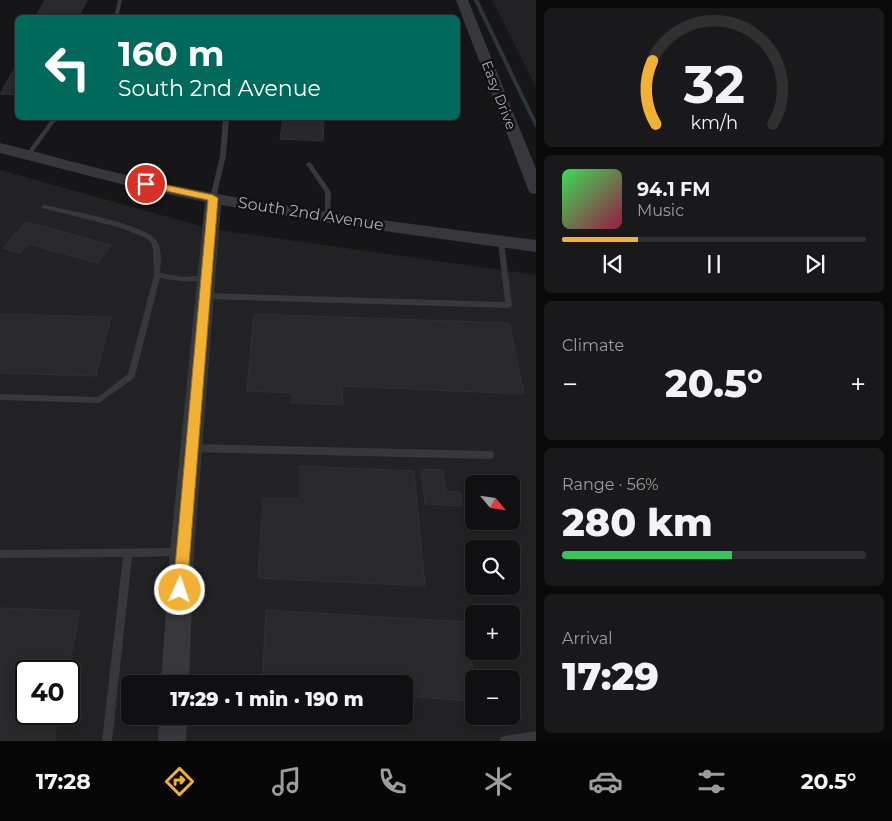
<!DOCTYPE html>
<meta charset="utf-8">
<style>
:root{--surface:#101012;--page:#19191b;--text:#f1f3f6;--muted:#9c9d9f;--line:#303032;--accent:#f2b134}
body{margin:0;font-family:Montserrat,sans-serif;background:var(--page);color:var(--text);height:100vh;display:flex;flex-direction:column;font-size:19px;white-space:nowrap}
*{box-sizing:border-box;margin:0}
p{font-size:16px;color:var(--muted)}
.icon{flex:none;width:28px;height:28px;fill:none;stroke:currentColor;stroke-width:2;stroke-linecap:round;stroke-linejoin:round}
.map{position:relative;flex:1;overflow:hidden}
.panel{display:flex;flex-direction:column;gap:8px;padding:8px;background:#09090a;width:356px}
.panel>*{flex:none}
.banner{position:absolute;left:15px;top:15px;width:445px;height:105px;border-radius:8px;box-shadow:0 2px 8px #0003,0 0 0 1px var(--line);background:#00695c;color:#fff;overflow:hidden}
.needle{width:32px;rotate:119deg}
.tools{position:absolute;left:465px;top:475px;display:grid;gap:10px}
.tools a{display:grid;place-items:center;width:55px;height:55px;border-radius:8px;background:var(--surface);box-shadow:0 2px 8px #0003,0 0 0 1px var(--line);font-size:25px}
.speed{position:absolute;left:15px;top:660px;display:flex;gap:10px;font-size:25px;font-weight:700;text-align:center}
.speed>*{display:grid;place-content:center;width:65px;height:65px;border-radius:50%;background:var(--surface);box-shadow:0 2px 8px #0003,0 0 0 1px var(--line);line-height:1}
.speed .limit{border:2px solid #111;border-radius:8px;background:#fff;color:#111}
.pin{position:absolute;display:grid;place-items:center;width:42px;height:42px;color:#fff;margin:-21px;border:2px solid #fff;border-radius:50%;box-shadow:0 1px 5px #0007}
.me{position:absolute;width:55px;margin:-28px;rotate:3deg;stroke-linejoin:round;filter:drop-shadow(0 0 4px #0008)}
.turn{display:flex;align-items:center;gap:18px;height:105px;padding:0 20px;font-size:22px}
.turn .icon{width:65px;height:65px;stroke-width:2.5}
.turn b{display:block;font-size:35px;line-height:42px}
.big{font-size:38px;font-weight:800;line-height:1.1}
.panel .tile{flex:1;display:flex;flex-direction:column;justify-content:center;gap:8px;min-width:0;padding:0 18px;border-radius:8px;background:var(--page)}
.panel .dial{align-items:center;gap:0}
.dial svg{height:130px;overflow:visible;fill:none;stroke:var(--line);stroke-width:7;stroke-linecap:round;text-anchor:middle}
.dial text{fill:var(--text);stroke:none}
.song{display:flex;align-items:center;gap:15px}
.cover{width:60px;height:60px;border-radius:8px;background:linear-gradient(135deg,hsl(130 70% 55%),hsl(340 70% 35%))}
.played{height:5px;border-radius:2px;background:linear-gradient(90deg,var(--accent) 25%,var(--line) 25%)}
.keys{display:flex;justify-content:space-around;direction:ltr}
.heat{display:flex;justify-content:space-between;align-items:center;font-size:28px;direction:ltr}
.charge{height:8px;border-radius:4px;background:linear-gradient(90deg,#34c759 56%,var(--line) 0)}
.trip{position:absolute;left:121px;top:675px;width:292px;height:50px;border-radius:8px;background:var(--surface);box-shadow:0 2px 8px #0003,0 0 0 1px var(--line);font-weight:800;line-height:50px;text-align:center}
.tabs{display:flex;height:80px;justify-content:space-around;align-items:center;background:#060607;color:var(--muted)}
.tabs .icon{width:35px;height:35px}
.tabs .active{color:var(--accent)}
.tabs b{font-size:22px;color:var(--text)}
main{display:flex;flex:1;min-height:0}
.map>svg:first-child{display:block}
</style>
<main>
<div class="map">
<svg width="536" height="741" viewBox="0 0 536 741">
<rect width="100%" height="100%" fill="#161618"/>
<path fill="#222225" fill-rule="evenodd" d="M 492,0 L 536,0 L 536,87 Z
M 0,170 L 211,229 L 536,275 L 536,741 L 0,741 ZM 474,484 L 511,484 L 511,521 L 474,521 ZM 474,549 L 511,549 L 511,586 L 474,586 ZM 474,614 L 511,614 L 511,651 L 474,651 ZM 26,671 L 69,671 L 69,714 L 26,714 ZM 474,679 L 511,679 L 511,716 L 474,716 ZM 130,684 L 405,684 L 405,716 L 130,716 Z"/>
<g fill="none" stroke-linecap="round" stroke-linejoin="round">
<path stroke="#2c353c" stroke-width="4" d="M 476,0 L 536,125"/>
</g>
<path fill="#29292c" stroke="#303034" d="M 45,0 L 87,0 L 78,18 L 35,18 Z
M 18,62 L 18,95 L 0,94 Z
M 283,118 L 324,118 L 323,141 L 280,139 Z
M 26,222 L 111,245 L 98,263 L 28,244 L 20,253 L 3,248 Z
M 0,314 L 111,317 L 96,376 L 0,373 Z
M 254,314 L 509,323 L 524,394 L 342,386 L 343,405 L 292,403 L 292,393 L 247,391 Z
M 300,466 L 414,471 L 425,586 L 258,578 L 263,498 L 300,499 Z
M 421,469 L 443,470 L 446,492 L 460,492 L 462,506 L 425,504 Z
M 0,608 L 80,611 L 68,671 L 26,671 L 26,714 L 59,714 L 54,741 L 0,741 Z
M 266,610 L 467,622 L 474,679 L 474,701 L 405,696 L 405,684 L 262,684 Z"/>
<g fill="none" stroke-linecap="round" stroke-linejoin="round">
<path fill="#37383d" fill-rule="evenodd" d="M 118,0 L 122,0 L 118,18 L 114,18 Z
M 56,118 L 62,118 L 54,123 L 30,156 L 26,156 L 26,154 L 50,121 Z
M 223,118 L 229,118 L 226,156 L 216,198 L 213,200 L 210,198 L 220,156 Z
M 309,162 L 311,163 L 331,192 L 330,219 L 326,219 L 325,218 L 325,192 L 306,164 Z
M 44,205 C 67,210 141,223 155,239 C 163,248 161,262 160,273 L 183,277 L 207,275 L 210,277 C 200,285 172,280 160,278 L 135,376 L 134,378 L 99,403 L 0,400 L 0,394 L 98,397 L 128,374 L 154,275 L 153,249 L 151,242 L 144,237 L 118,227 L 42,208 L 41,207 Z
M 499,240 L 503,240 L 504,242 L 512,305 L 509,308 L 204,299 L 201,296 L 204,293 L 505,302 L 498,242 Z
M 193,444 L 490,451 L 493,452 L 494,455 L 493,458 L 490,459 L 193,452 L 190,451 L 189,448 L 190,445 Z
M 178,548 L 181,549 L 183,552 L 181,555 L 178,556 L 132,557 L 112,741 L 102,741 L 123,557 L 0,558 L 0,550 Z
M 536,731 L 536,741 L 500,741 L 501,737 L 505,736 Z"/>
<path fill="#37383d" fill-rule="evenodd" d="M 456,0 L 468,0 L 536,169 L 536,194 L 530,193 L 528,189 Z
M 0,143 C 49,155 98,169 147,180 C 275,207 406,224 536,240 L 536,252 L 341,225 L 221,205 L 194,552 L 189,684 L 161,684 L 170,552 L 205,202 L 129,186 L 0,153 Z
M 159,716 L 187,716 L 186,741 L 158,741 Z"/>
</g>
<path fill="#f2b134" stroke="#9d7322" d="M 146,181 L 213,195 L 218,198 L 187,590 L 185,595 L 180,597 L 175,595 L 173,590 L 208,200 L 143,186 L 141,184 Z"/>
<g text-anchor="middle" stroke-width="5" stroke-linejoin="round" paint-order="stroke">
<g font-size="14" fill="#a8adb8" stroke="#111113">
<text transform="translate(499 95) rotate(69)" y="5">Easy Drive</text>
</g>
<g font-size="16" fill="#a8adb8" stroke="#111113">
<text transform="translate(311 213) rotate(9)" y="6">South 2nd Avenue</text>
</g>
</g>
</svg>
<div class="tools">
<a><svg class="needle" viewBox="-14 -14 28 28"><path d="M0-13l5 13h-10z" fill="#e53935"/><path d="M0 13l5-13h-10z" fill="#9c9d9f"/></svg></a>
<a><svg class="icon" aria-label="search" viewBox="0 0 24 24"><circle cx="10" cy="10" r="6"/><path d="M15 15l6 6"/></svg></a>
<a>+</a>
<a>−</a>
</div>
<div class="speed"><div class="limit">40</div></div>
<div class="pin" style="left:146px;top:184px;background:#d93025"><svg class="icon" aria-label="arrive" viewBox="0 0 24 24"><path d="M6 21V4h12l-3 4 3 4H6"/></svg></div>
<svg class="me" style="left:180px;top:590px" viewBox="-20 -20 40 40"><circle r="17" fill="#f2b134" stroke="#fff" stroke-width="3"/><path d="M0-11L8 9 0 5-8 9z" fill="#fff"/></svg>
<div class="trip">17:29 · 1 min · 190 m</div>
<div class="banner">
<div class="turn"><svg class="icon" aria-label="left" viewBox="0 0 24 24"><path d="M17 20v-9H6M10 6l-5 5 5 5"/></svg><div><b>160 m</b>South 2nd Avenue</div></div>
</div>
</div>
<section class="panel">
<div class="tile dial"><svg viewBox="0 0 100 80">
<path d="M14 69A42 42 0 1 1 86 69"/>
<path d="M14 69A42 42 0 0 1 12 30" stroke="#f2b134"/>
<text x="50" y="56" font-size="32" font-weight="700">32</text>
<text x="50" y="72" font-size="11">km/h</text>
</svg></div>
<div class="tile">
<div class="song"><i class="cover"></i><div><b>94.1 FM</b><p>Music</p></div></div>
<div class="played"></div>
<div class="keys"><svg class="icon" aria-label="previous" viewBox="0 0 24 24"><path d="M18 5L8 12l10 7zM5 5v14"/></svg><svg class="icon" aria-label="pause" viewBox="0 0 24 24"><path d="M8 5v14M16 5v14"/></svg><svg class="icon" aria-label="next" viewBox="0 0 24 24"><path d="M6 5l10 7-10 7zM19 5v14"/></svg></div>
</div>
<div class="tile"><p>Climate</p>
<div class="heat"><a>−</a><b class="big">20.5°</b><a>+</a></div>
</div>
<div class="tile"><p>Range · 56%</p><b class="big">280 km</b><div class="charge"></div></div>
<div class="tile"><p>Arrival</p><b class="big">17:29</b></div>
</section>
</main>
<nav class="tabs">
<b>17:28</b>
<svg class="icon active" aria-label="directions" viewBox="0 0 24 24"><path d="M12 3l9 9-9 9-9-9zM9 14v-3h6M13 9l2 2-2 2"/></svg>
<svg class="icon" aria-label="music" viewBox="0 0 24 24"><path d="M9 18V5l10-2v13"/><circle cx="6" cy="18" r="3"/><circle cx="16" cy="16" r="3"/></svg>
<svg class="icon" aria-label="phone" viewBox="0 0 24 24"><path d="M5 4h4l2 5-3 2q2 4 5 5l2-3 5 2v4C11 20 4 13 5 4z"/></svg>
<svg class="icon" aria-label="climate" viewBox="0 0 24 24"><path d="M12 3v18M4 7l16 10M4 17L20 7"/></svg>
<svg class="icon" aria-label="car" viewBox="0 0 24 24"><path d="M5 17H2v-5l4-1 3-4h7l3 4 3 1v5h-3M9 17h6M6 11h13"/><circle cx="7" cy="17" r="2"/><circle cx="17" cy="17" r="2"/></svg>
<svg class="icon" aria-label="filters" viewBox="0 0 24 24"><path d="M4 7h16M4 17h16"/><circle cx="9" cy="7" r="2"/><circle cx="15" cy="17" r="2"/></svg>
<b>20.5°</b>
</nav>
